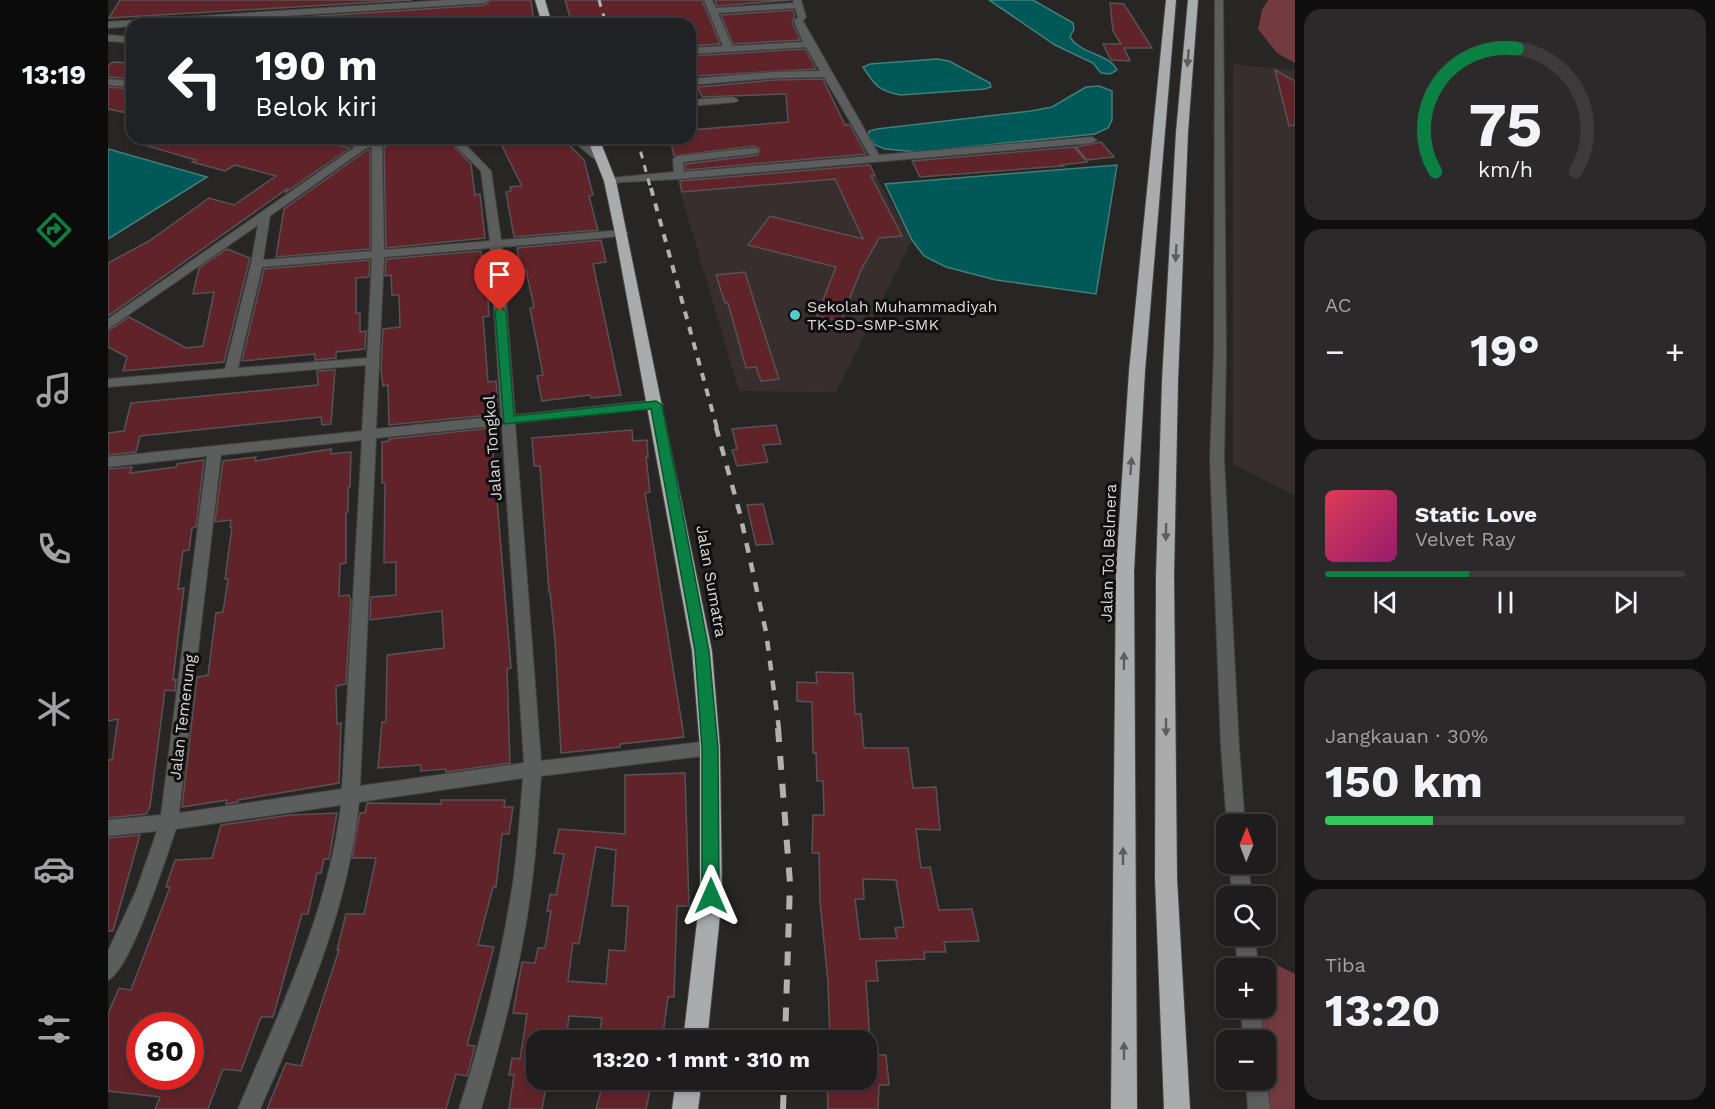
<!DOCTYPE html>
<html lang="id">
<meta charset="utf-8">
<style>
:root{--surface:#1e1c1c;--page:#2b2929;--text:#f1f3f6;--muted:#a1a1a3;--line:#3c3a3b;--accent:#0b8043}
body{margin:0;font-family:"Work Sans",sans-serif;background:var(--page);color:var(--text);height:100vh;display:flex;flex-direction:column;font-size:22px;white-space:nowrap}
*{box-sizing:border-box;margin:0}
p{font-size:20px;color:var(--muted)}
.icon{flex:none;width:33px;height:33px;fill:none;stroke:currentColor;stroke-width:2;stroke-linecap:round;stroke-linejoin:round}
.map{position:relative;flex:1;overflow:hidden}
.drawer{display:flex;flex-direction:column;gap:9px;padding:9px;background:#100f0f;width:420px}
.drawer>*{flex:none}
.top-card{position:absolute;left:18px;top:18px;width:570px;height:126px;border-radius:18px;box-shadow:0 3px 9px #0003,0 0 0 2px var(--line);background:#202124;color:#fff;overflow:hidden}
.needle{width:39px;rotate:1deg}
.controls{position:absolute;left:1108px;top:814px;display:grid;gap:12px}
.controls a{display:grid;place-items:center;width:60px;height:60px;border-radius:12px;background:var(--surface);box-shadow:0 3px 9px #0003,0 0 0 2px var(--line);font-size:30px}
.speed{position:absolute;left:18px;top:1012px;display:flex;gap:12px;font-size:30px;font-weight:700;text-align:center}
.speed>*{display:grid;place-content:center;width:78px;height:78px;border-radius:50%;background:var(--surface);box-shadow:0 3px 9px #0003,0 0 0 2px var(--line);line-height:1}
.speed .limit{border:9px solid #d22;background:#fff;color:#111}
.pin{position:absolute;display:grid;place-items:center;width:51px;height:51px;color:#fff;margin:-62px -26px;border-radius:50% 50% 50% 0;rotate:-45deg;box-shadow:0 0 6px #0007}
.pin .icon{rotate:45deg}
.me{position:absolute;width:66px;margin:-33px;rotate:0deg;stroke-linejoin:round;filter:drop-shadow(0 0 4px #0008)}
.turn{display:flex;align-items:center;gap:21px;height:126px;padding:0 30px;font-size:27px}
.turn .icon{width:78px;height:78px;stroke-width:2.5}
.turn b{display:block;font-size:42px;line-height:51px}
.big{font-size:45px;font-weight:700;line-height:1.1}
.drawer .card{flex:1;display:flex;flex-direction:column;justify-content:center;gap:9px;min-width:0;padding:0 21px;border-radius:18px;background:var(--page)}
.drawer .dial{align-items:center;gap:0}
.dial svg{height:156px;overflow:visible;fill:none;stroke:var(--line);stroke-width:7;stroke-linecap:round;text-anchor:middle}
.dial text{fill:var(--text);stroke:none}
.song{display:flex;align-items:center;gap:18px}
.cover{width:72px;height:72px;border-radius:9px;background:linear-gradient(135deg,hsl(350 70% 55%),hsl(320 70% 35%))}
.played{height:6px;border-radius:3px;background:linear-gradient(90deg,var(--accent) 40%,var(--line) 40%)}
.keys{display:flex;justify-content:space-around;direction:ltr}
.heat{display:flex;justify-content:space-between;align-items:center;font-size:33px;direction:ltr}
.charge{height:9px;border-radius:4px;background:linear-gradient(90deg,#34c759 30%,var(--line) 0)}
.trip{position:absolute;left:418px;top:1030px;width:351px;height:60px;border-radius:18px;background:var(--surface);box-shadow:0 3px 9px #0003,0 0 0 2px var(--line);font-weight:700;line-height:60px;text-align:center}
main{display:flex;flex:1;min-height:0}
.dock{display:flex;flex-direction:column;width:108px;justify-content:space-around;align-items:center;background:#0c0b0b;color:var(--muted)}
.dock .icon{width:42px;height:42px}
.dock .on{color:var(--accent)}
.dock b{font-size:27px;color:var(--text)}
.map>svg:first-child{display:block}
</style>
<main>
<nav class="dock">
<b>13:19</b>
<svg class="icon on" aria-label="directions" viewBox="0 0 24 24"><path d="M12 3l9 9-9 9-9-9zM9 14v-3h6M13 9l2 2-2 2"/></svg>
<svg class="icon" aria-label="music" viewBox="0 0 24 24"><path d="M9 18V5l10-2v13"/><circle cx="6" cy="18" r="3"/><circle cx="16" cy="16" r="3"/></svg>
<svg class="icon" aria-label="phone" viewBox="0 0 24 24"><path d="M5 4h4l2 5-3 2q2 4 5 5l2-3 5 2v4C11 20 4 13 5 4z"/></svg>
<svg class="icon" aria-label="climate" viewBox="0 0 24 24"><path d="M12 3v18M4 7l16 10M4 17L20 7"/></svg>
<svg class="icon" aria-label="car" viewBox="0 0 24 24"><path d="M5 17H2v-5l4-1 3-4h7l3 4 3 1v5h-3M9 17h6M6 11h13"/><circle cx="7" cy="17" r="2"/><circle cx="17" cy="17" r="2"/></svg>
<svg class="icon" aria-label="filters" viewBox="0 0 24 24"><path d="M4 7h16M4 17h16"/><circle cx="9" cy="7" r="2"/><circle cx="15" cy="17" r="2"/></svg>
</nav>
<div class="map">
<svg width="1187" height="1109" viewBox="0 0 1187 1109">
<rect width="100%" height="100%" fill="#282525"/>
<path fill="#382e2e" d="M 1125,64 L 1187,70 L 1187,496 L 1125,464 Z
M 759,160 L 804,240 L 728,392 L 631,391 L 568,177 Z"/>
<path fill="#733b3f" d="M 1160,0 L 1187,0 L 1187,63 L 1169,53 L 1150,29 L 1154,10 Z
M 1147,954 L 1187,974 L 1187,1109 L 1162,1109 L 1158,1041 L 1156,1041 L 1152,1008 L 1158,1008 L 1158,969 L 1149,969 Z"/>
<path fill="#005956" stroke="#417f7d" stroke-width="1.5" d="M 881,0 L 925,0 L 965,23 L 966,29 L 962,37 C 972,54 1002,54 1009,70 L 1002,74 L 993,73 L 985,63 L 947,45 Z
M 829,59 L 841,61 L 882,83 L 883,87 L 877,89 L 793,95 C 771,91 767,86 755,67 L 762,64 Z
M 991,86 L 1004,91 L 1004,120 L 1000,128 L 987,134 L 810,152 L 777,149 L 767,145 L 760,136 L 761,131 L 769,129 L 923,111 L 944,107 L 978,87 Z
M 0,149 L 99,177 L 0,239 Z
M 1009,165 L 988,294 L 888,280 L 838,267 L 816,256 L 804,240 L 777,184 Z"/>
<path fill="#61232a" stroke="#565353" stroke-width="1.5" fill-rule="evenodd" d="M 12,0 L 304,0 L 1,18 Z
M 383,0 L 423,0 L 426,24 L 90,24 L 377,5 Z
M 457,0 L 594,0 L 612,44 L 582,46 L 582,24 L 464,24 Z
M 607,0 L 683,0 L 609,6 Z
M 1002,3 L 1016,4 L 1044,48 L 1016,48 L 1022,61 L 1003,60 L 995,44 L 1013,44 L 1005,31 Z
M 685,10 L 687,16 L 684,22 L 692,40 L 625,44 L 613,15 Z
M 697,49 L 708,69 L 587,76 L 582,62 L 582,56 Z
M 5,62 L 24,63 L 24,79 L 0,77 L 0,66 Z
M 1167,70 L 1187,81 L 1187,125 L 1181,126 Z
M 715,79 L 737,125 L 741,124 L 758,154 L 578,170 L 577,164 L 650,155 L 652,149 L 646,146 L 566,156 L 562,138 L 582,138 L 582,130 L 680,122 L 678,94 L 594,97 L 590,87 L 666,80 Z
M 0,87 L 24,89 L 24,114 L 0,109 Z
M 30,138 L 194,138 L 242,148 L 178,192 L 179,189 L 0,316 L 0,263 L 41,241 L 101,198 L 126,205 L 168,176 L 127,165 L 117,171 L 84,162 L 88,160 L 29,143 Z
M 301,138 L 338,138 L 363,164 L 367,195 L 372,194 L 377,238 L 278,248 L 276,147 Z
M 390,138 L 454,138 L 476,160 L 485,195 L 481,196 L 490,230 L 406,237 L 398,192 L 403,191 L 402,187 L 414,186 Z
M 993,142 L 1006,157 L 979,160 L 968,147 Z
M 966,147 L 979,162 L 953,165 L 955,166 L 812,177 L 804,161 Z
M 259,150 L 262,150 L 262,249 L 168,257 L 176,209 Z
M 762,165 L 767,176 L 763,176 L 794,236 L 771,238 L 752,272 L 733,321 L 709,316 L 728,267 L 640,245 L 662,216 L 755,239 L 727,179 L 574,192 L 572,181 Z
M 493,240 L 498,262 L 485,264 L 513,395 L 483,398 L 482,395 L 434,401 L 429,376 L 435,375 L 422,308 L 426,307 L 418,270 L 413,271 L 409,248 Z
M 119,249 L 142,258 L 116,362 L 15,371 L 19,357 L 0,347 L 0,331 L 21,317 L 78,348 L 95,346 L 106,292 L 85,294 L 91,268 Z
M 373,251 L 377,283 L 382,282 L 383,300 L 380,300 L 381,316 L 375,317 L 380,382 L 388,381 L 390,409 L 381,411 L 381,415 L 281,425 L 280,385 L 275,386 L 273,369 L 275,329 L 292,327 L 291,295 L 284,295 L 283,275 L 277,276 L 278,259 Z
M 262,260 L 261,277 L 248,278 L 248,313 L 252,313 L 252,332 L 258,331 L 257,349 L 228,352 L 228,358 L 207,360 L 207,354 L 134,361 L 156,269 Z
M 637,272 L 646,301 L 671,379 L 653,381 L 648,367 L 638,368 L 620,303 L 617,303 L 608,275 Z
M 227,370 L 223,424 L 214,425 L 213,417 L 32,436 L 28,452 L 0,455 L 0,433 L 16,431 L 23,403 L 210,385 L 209,371 Z
M 668,425 L 673,444 L 655,445 L 660,462 L 629,466 L 624,450 L 629,449 L 624,429 Z
M 383,428 L 403,668 L 399,669 L 402,763 L 338,772 L 338,769 L 313,771 L 313,765 L 270,768 L 274,722 L 278,722 L 279,655 L 336,648 L 334,611 L 262,620 L 263,597 L 288,595 L 288,562 L 276,563 L 277,483 L 274,483 L 274,442 L 281,441 L 281,439 Z
M 524,430 L 525,441 L 539,440 L 540,457 L 538,457 L 542,492 L 537,493 L 576,737 L 512,744 L 512,747 L 453,753 L 447,640 L 442,592 L 441,592 L 432,466 L 426,466 L 424,438 Z
M 223,449 L 223,454 L 243,452 L 242,487 L 240,487 L 240,512 L 238,512 L 238,563 L 232,564 L 231,596 L 241,595 L 243,600 L 238,684 L 228,686 L 229,724 L 233,723 L 231,783 L 130,800 L 130,802 L 118,804 L 119,800 L 74,807 L 89,677 L 100,675 L 108,613 L 115,612 L 120,579 L 117,579 L 124,527 L 122,527 L 123,520 L 107,522 L 115,461 L 148,457 L 147,461 Z
M 96,460 L 88,527 L 84,528 L 81,550 L 75,551 L 70,589 L 76,588 L 65,680 L 68,679 L 67,691 L 57,690 L 42,807 L 38,814 L 0,818 L 0,760 L 4,760 L 10,719 L 0,721 L 0,469 L 24,467 L 22,473 L 68,467 L 69,464 Z
M 655,504 L 665,544 L 648,545 L 639,505 Z
M 708,672 L 745,673 L 747,714 L 753,714 L 756,748 L 800,748 L 805,788 L 828,787 L 832,830 L 808,829 L 813,868 L 822,867 L 831,910 L 864,909 L 871,941 L 836,942 L 838,952 L 816,952 L 817,959 L 768,961 L 770,981 L 758,981 L 762,1041 L 722,1041 L 720,982 L 712,902 L 711,853 L 704,853 L 705,815 L 716,815 L 715,781 L 709,781 L 708,753 L 705,753 L 704,702 L 689,701 L 689,682 L 709,683 ZM 755,879 L 788,880 L 796,927 L 787,928 L 789,938 L 752,939 L 747,899 L 756,899 Z
M 577,773 L 581,906 L 569,906 L 566,997 L 560,997 L 554,1041 L 490,1041 L 494,1018 L 461,1016 L 458,1041 L 429,1041 L 429,1086 L 438,1087 L 434,1109 L 401,1109 L 406,1075 L 401,1075 L 404,1058 L 412,1059 L 419,1014 L 405,1013 L 414,962 L 427,963 L 430,948 L 437,948 L 443,911 L 439,911 L 442,894 L 448,895 L 456,854 L 446,853 L 451,829 L 517,834 L 517,775 ZM 488,847 L 508,850 L 504,906 L 520,906 L 517,951 L 501,950 L 498,984 L 460,981 L 465,943 L 471,944 Z
M 333,800 L 397,800 L 396,807 L 405,807 L 401,834 L 394,834 L 388,887 L 385,887 L 370,945 L 386,947 L 359,1045 L 367,1046 L 359,1076 L 348,1074 L 338,1109 L 159,1109 L 178,1063 L 193,1066 L 231,950 L 229,950 L 238,914 L 256,914 L 268,858 L 244,858 L 252,813 L 257,813 L 259,803 L 333,804 Z
M 229,813 L 221,859 L 216,859 L 213,873 L 209,873 L 200,914 L 194,914 L 165,1017 L 153,1017 L 133,1071 L 115,1069 L 100,1109 L 47,1109 L 52,1097 L 0,1091 L 0,1014 L 11,988 L 23,990 L 62,887 L 58,887 L 67,860 L 104,858 L 113,825 L 182,815 ZM 32,1018 L 82,1024 L 82,1077 L 32,1077 Z
M 32,835 L 5,931 L 0,931 L 0,838 Z
M 759,1054 L 778,1055 L 781,1085 L 771,1085 L 770,1109 L 720,1109 L 719,1080 L 759,1080 Z
M 496,1080 L 544,1080 L 538,1109 L 488,1109 Z"/>
<g fill="none" stroke-linecap="round" stroke-linejoin="round">
<defs>
<path id="minor" d="M 339,0 L 381,0 L 377,3 L 55,24 L 24,24 L 24,26 L 0,28 L 0,22 Z
M 596,0 L 604,0 L 608,8 L 686,3 L 685,0 L 693,0 L 698,17 L 695,21 L 771,155 L 984,137 L 989,140 L 984,143 L 571,179 L 498,183 L 497,181 L 502,178 L 566,172 L 565,159 L 570,156 L 646,148 L 650,149 L 650,153 L 575,162 L 576,172 L 762,156 L 716,77 L 666,78 L 582,85 L 582,79 L 666,72 L 712,71 L 698,47 L 582,54 L 582,48 L 615,46 ZM 687,8 L 690,17 L 686,21 L 695,42 L 624,46 L 610,13 Z
M 1107,0 L 1115,0 L 1118,353 L 1116,459 L 1131,747 L 1137,825 L 1119,825 L 1113,747 L 1102,459 L 1106,353 Z
M 0,35 L 24,37 L 24,43 L 0,41 Z
M 0,79 L 24,81 L 24,87 L 0,85 Z
M 625,97 L 630,100 L 628,102 L 582,106 L 582,100 Z
M 219,138 C 232,138 247,143 257,143 C 271,142 284,138 299,138 L 274,145 L 276,250 L 382,241 L 373,171 L 340,138 L 351,138 L 383,171 L 393,240 L 514,230 L 520,233 L 514,236 L 394,247 L 407,415 L 548,400 L 555,404 L 548,408 L 407,423 L 433,761 L 602,741 L 608,743 L 611,748 L 608,753 L 602,755 L 433,776 C 430,810 429,846 424,881 C 415,958 395,1035 373,1109 L 351,1109 C 375,1035 393,959 405,883 C 410,848 412,813 415,778 L 251,802 C 240,911 196,1010 152,1109 L 130,1109 C 172,1009 220,914 233,805 L 68,829 C 58,857 23,970 0,980 L 0,951 L 28,891 L 49,831 L 0,836 L 0,820 L 53,815 L 99,456 L 0,467 L 0,457 L 254,431 L 258,365 L 0,387 L 0,379 L 117,369 L 143,264 L 150,225 L 0,329 L 0,319 L 247,147 ZM 264,147 L 264,251 L 155,260 L 162,216 L 258,148 ZM 382,248 L 393,416 L 268,429 L 276,257 ZM 264,258 L 259,358 L 130,368 L 154,267 ZM 394,425 L 416,763 L 252,786 L 268,438 ZM 254,440 L 234,789 L 71,813 L 113,455 Z
M 461,138 L 472,138 L 498,159 L 489,161 Z
M 1122,864 L 1140,864 L 1144,897 L 1124,897 Z
M 1127,936 L 1147,936 L 1150,969 L 1130,969 Z
M 1133,1008 L 1153,1008 L 1155,1041 L 1135,1041 Z
M 1158,1076 L 1162,1109 L 1140,1109 L 1138,1080 L 1158,1080 Z"/>
<path id="highway" d="M 427,0 L 437,0 L 444,24 L 434,24 Z
M 1058,0 L 1068,0 L 1037,371 L 1026,571 L 1029,1109 L 1003,1109 L 1008,571 L 1021,371 Z
M 1080,0 L 1090,0 L 1080,132 L 1070,381 L 1066,576 L 1069,879 L 1082,1109 L 1056,1109 L 1047,879 L 1048,576 L 1054,381 L 1068,132 Z
M 479,138 L 491,138 L 508,181 L 604,651 L 612,748 L 614,896 L 599,1041 L 575,1041 L 592,896 L 592,748 L 584,651 L 507,233 L 496,181 Z
M 568,1080 L 594,1080 L 590,1109 L 564,1109 Z"/>
</defs>
<use href="#minor" stroke="#444242" stroke-width="2"/>
<use href="#highway" stroke="#444242" stroke-width="2"/>
<use href="#minor" fill="#5c5e5e" fill-rule="evenodd"/>
<use href="#highway" fill="#a8acac" fill-rule="evenodd"/>
<path stroke="#b2b1b1" stroke-width="3" stroke-dasharray="7 7" stroke-linecap="butt" d="M 491,0 L 498,24
M 529,138 L 543,190"/>
<path stroke="#b2b1b1" stroke-width="4" stroke-dasharray="8 8" stroke-linecap="butt" d="M 543,188 L 609,428"/>
<path stroke="#b2b1b1" stroke-width="4.5" stroke-dasharray="10 10" stroke-linecap="butt" d="M 608,427 L 632,514 L 658,632 L 671,729"/>
<path stroke="#b2b1b1" stroke-width="6" stroke-dasharray="14 14" stroke-linecap="butt" d="M 670,728 L 682,883 L 677,1041
M 675,1109 L 676,1080"/>
</g>
<defs><path id="oneway-solid" d="M-6-.8H1V-3.2L6.5 0L1 3.2V.8H-6Z" transform="scale(1.5)"/></defs>
<g fill="#5c5d5d">
<use href="#oneway-solid" transform="translate(1080 58) rotate(95)"/>
<use href="#oneway-solid" transform="translate(1068 253) rotate(93)"/>
<use href="#oneway-solid" transform="translate(1023 466) rotate(-86)"/>
<use href="#oneway-solid" transform="translate(1058 532) rotate(91)"/>
<use href="#oneway-solid" transform="translate(1016 661) rotate(-89)"/>
<use href="#oneway-solid" transform="translate(1058 727) rotate(90)"/>
<use href="#oneway-solid" transform="translate(1015 856) rotate(-90)"/>
<use href="#oneway-solid" transform="translate(1016 1051) rotate(-90)"/>
</g>
<path fill="#0b8043" stroke="#07532c" stroke-width="1.5" d="M 392,307 L 398,311 L 406,416 L 548,401 L 554,405 L 601,651 L 610,748 L 611,896 L 609,901 L 603,904 L 597,901 L 594,896 L 594,748 L 587,651 L 543,409 L 396,424 L 387,311 Z"/>
<circle fill="#53cdc9" stroke="#100e0e" stroke-width="2" cx="687" cy="315" r="6"/>
<g text-anchor="middle" stroke-width="6" stroke-linejoin="round" paint-order="stroke">
<g font-size="16" fill="#dad9d9" stroke="#100e0e" text-anchor="start">
<text x="699" y="312">Sekolah Muhammadiyah<tspan x="699" dy="18">TK-SD-SMP-SMK</tspan></text>
</g>
<g font-size="16" fill="#dad9d9" stroke="#100e0e">
<text transform="translate(384 448) rotate(-94)" y="6">Jalan Tongkol</text>
<text transform="translate(1000 553) rotate(-88)" y="6">Jalan Tol Belmera</text>
<text transform="translate(604 581) rotate(80)" y="6">Jalan Sumatra</text>
<text transform="translate(74 717) rotate(-83)" y="6">Jalan Temenung</text>
</g>
</g>
</svg>
<div class="controls">
<a><svg class="needle" viewBox="-14 -14 28 28"><path d="M0-13l5 13h-10z" fill="#e53935"/><path d="M0 13l5-13h-10z" fill="#a1a1a3"/></svg></a>
<a><svg class="icon" aria-label="search" viewBox="0 0 24 24"><circle cx="10" cy="10" r="6"/><path d="M15 15l6 6"/></svg></a>
<a>+</a>
<a>−</a>
</div>
<div class="speed"><div class="limit">80</div></div>
<div class="pin" style="left:392px;top:311px;background:#d93025"><svg class="icon" aria-label="arrive" viewBox="0 0 24 24"><path d="M6 21V4h12l-3 4 3 4H6"/></svg></div>
<svg class="me" style="left:603px;top:896px" viewBox="-20 -20 40 40"><path d="M0-17L14 15 0 8-14 15z" fill="#0b8043" stroke="#fff" stroke-width="4"/></svg>
<div class="trip">13:20 · 1 mnt · 310 m</div>
<div class="top-card">
<div class="turn"><svg class="icon" aria-label="left" viewBox="0 0 24 24"><path d="M17 20v-9H6M10 6l-5 5 5 5"/></svg><div><b>190 m</b>Belok kiri</div></div>
</div>
</div>
<section class="drawer">
<div class="card dial"><svg viewBox="0 0 100 80">
<path d="M14 69A42 42 0 1 1 86 69"/>
<path d="M14 69A42 42 0 0 1 56 6" stroke="#0b8043"/>
<text x="50" y="56" font-size="32" font-weight="700">75</text>
<text x="50" y="72" font-size="11">km/h</text>
</svg></div>
<div class="card"><p>AC</p>
<div class="heat"><a>−</a><b class="big">19°</b><a>+</a></div>
</div>
<div class="card">
<div class="song"><i class="cover"></i><div><b>Static Love</b><p>Velvet Ray</p></div></div>
<div class="played"></div>
<div class="keys"><svg class="icon" aria-label="previous" viewBox="0 0 24 24"><path d="M18 5L8 12l10 7zM5 5v14"/></svg><svg class="icon" aria-label="pause" viewBox="0 0 24 24"><path d="M8 5v14M16 5v14"/></svg><svg class="icon" aria-label="next" viewBox="0 0 24 24"><path d="M6 5l10 7-10 7zM19 5v14"/></svg></div>
</div>
<div class="card"><p>Jangkauan · 30%</p><b class="big">150 km</b><div class="charge"></div></div>
<div class="card"><p>Tiba</p><b class="big">13:20</b></div>
</section>
</main>
